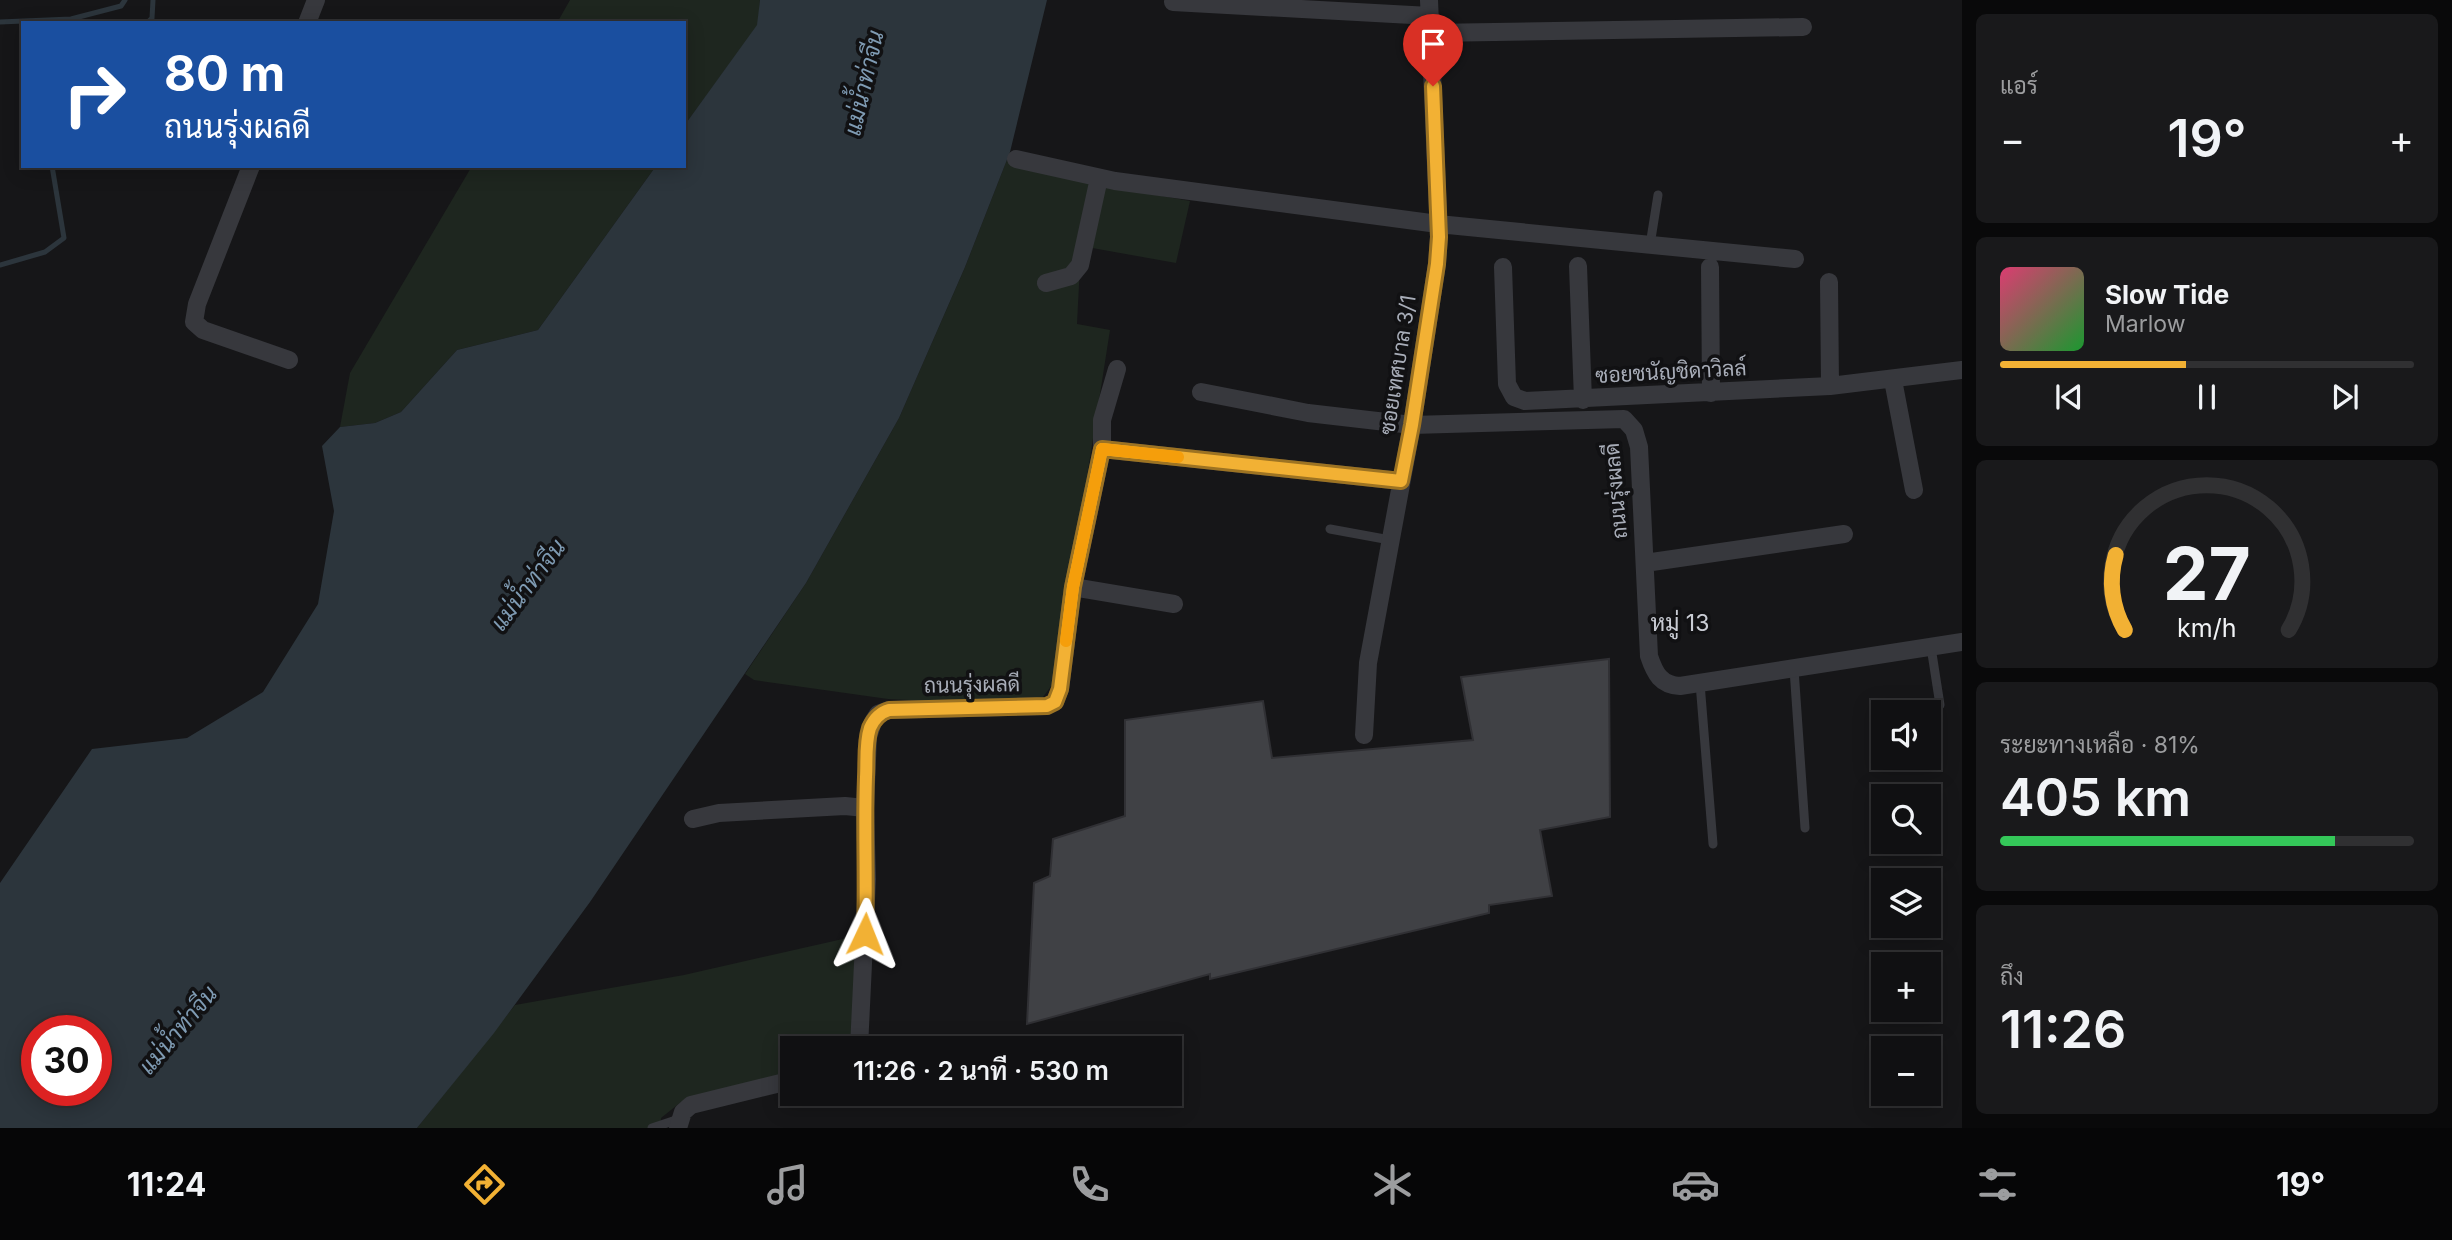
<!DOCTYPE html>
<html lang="th">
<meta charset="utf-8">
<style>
:root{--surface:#101012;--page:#19191b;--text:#f1f3f6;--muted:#9c9d9f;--line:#303032;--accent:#f2b134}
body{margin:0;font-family:Inter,Sarabun,sans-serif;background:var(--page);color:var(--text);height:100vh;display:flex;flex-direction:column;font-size:26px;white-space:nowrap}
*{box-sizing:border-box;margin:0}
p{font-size:23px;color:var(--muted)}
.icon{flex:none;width:38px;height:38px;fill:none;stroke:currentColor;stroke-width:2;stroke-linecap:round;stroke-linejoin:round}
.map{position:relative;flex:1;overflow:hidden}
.details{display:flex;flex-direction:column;gap:14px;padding:14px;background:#09090a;width:490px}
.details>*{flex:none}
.banner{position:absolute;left:21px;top:21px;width:665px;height:147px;border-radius:0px;box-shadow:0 4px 18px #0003,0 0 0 2px var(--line);background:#1a4fa0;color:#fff;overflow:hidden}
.controls{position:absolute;left:1871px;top:700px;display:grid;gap:14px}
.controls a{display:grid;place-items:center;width:70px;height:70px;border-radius:0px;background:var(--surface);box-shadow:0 4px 18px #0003,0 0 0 2px var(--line);font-size:35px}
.speed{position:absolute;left:21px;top:1015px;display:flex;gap:14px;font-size:35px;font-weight:700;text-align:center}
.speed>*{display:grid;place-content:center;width:91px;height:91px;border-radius:50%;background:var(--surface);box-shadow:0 4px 18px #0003,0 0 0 2px var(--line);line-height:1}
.speed .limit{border:10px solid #d22;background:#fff;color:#111}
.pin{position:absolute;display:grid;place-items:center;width:60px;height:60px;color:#fff;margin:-72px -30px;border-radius:50% 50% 50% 0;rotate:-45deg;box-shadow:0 0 7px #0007}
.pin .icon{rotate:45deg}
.me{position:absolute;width:77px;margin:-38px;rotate:2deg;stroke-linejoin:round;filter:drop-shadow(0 0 5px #0008)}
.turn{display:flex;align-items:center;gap:24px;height:147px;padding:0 28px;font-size:32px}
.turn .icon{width:91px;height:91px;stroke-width:2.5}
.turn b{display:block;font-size:49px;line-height:60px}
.big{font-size:52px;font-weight:600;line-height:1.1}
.details .tile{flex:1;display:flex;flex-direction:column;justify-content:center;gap:10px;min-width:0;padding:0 24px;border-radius:10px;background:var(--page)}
.details .dial{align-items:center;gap:0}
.dial svg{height:182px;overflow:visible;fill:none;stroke:var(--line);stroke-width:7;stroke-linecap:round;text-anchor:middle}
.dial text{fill:var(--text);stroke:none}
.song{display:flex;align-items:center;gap:21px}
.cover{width:84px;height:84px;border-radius:10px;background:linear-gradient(135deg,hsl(340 70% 55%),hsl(130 70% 35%))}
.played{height:7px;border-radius:4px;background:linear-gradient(90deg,var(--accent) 45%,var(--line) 45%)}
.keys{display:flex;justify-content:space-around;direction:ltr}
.heat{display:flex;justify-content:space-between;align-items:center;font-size:38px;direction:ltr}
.charge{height:10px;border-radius:5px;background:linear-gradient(90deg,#34c759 81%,var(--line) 0)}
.trip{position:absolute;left:780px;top:1036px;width:402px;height:70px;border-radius:0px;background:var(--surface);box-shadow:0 4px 18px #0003,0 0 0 2px var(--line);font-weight:600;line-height:70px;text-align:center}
.tab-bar{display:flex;height:112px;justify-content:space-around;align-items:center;background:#060607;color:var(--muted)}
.tab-bar .icon{width:49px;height:49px}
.tab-bar .on{color:var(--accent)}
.tab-bar b{font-size:32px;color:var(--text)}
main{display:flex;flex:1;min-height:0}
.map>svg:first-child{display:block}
</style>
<main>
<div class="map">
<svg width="1962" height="1128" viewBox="0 0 1962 1128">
<rect width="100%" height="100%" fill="#161618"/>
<path fill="#1e261f" d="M 570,0 L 760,0 L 758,25 L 684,126 L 684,23 L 557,23 Z
M 1010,152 L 1078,166 L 1083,182 L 1190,201 L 1176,263 L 1081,246 L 1077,324 L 1110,330 L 1055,681 L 1043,697 L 972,703 L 888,699 L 754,680 L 745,674 L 806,583 L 899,418 L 965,267 Z
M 472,166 L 656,166 L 538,330 L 457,350 L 401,412 L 375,423 L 340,427 L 350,373 Z
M 856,936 L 854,1048 L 793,1048 L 793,1075 L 681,1102 L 661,1118 L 660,1128 L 417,1128 L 515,1005 L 684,975 Z"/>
<path fill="#2c353c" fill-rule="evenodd" d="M 760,0 L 1047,0 L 1010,152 L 965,267 L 899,418 L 806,583 L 590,902 L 494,1033 L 417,1128 L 0,1128 L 0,883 L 92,749 L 187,738 L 263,692 L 318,604 L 334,511 L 322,446 L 340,427 L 375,423 L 401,412 L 457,350 L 538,330 L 656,166 L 684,166 L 684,126 L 757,25 ZM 37,1031 L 96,1031 L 96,1090 L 37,1090 Z"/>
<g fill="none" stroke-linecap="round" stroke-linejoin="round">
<path stroke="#2c353c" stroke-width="5" d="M 0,22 L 71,19 L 121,6 L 125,0
M 147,23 L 152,18 L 153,0
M 0,265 L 45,252 L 64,238 L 52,166"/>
</g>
<path fill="#404145" stroke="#303034" stroke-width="2" d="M 1609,659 L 1610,817 L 1540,830 L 1552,896 L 1489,905 L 1489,913 L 1210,979 L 1210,974 L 1027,1024 L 1034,883 L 1050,876 L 1053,839 L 1125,816 L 1125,720 L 1263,701 L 1272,758 L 1473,740 L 1461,677 Z"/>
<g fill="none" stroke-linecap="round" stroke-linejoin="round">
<path stroke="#37383d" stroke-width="9" d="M 1650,245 L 1658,195
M 1330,529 L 1390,540
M 1931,647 L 1940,705
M 1794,669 L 1805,828
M 1700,683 L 1713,844
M 652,1128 L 679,1119"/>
<path stroke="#37383d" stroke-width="18" d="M 1173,2 L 1430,16
M 307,23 L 316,0
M 1431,33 L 1803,27
M 1016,159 L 1115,181 L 1438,224 L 1795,259
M 251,166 L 197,304 L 194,322 L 203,330 L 289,360
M 1578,266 L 1583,400
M 1503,267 L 1507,384 L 1514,397 L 1525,401 L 1830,386 L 1962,370
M 1710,267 L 1711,393
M 1829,282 L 1830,386
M 1046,283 L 1071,276 L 1080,265 L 1099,178
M 1893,380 L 1914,490
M 1201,392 L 1308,413 L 1412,425 L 1624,419 L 1634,430 L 1639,447 L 1649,656 C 1655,674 1661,685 1680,686 L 1962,642
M 1102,449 L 1102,420 L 1117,369
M 1645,563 L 1844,534
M 1073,587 L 1174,604
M 1364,735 L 1368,663 L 1412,425 L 1437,264 L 1439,237 L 1429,0
M 693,819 L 719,813 L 845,806 L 865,808
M 859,1048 L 867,879 L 865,808 L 868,737 L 873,722 L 878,714 L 889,710 L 1047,706 L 1055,702 L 1060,689 L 1073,587 L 1102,449 L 1401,481
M 678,1128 L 683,1112 L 691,1105 L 793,1080"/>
</g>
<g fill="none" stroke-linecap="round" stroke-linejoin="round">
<defs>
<path id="route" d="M 865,934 C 867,882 864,829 866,777 C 867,761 865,743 870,728 C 874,719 879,713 889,710 L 1047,706 L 1055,702 L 1060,689 L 1073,587 L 1102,449 L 1401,481 L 1412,425 L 1437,264 L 1439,237 L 1433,86"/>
</defs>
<use href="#route" stroke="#9d7322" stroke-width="18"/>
<use href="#route" stroke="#f2b134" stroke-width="12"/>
<path stroke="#f59e0b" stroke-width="12" d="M 1066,641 L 1073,587 L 1102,449 L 1178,457"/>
</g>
<g text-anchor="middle" stroke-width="7" stroke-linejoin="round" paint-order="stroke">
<g font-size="21" fill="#a8adb8" stroke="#111113">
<text transform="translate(1398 365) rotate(-81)" y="7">ซอยเทศบาล 3/1</text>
<text transform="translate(1671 372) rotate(-3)" y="7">ซอยชนัญชิดาวิลล์</text>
<text transform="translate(1616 491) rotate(-95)" y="7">ถนนรุ่งผลดี</text>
<text transform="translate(972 685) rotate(-1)" y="7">ถนนรุ่งผลดี</text>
</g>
<g font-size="23" font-style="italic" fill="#7f9bb3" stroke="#111113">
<text transform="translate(864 83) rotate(-77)" y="8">แม่น้ำท่าจีน</text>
<text transform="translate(528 585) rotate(-53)" y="8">แม่น้ำท่าจีน</text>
<text transform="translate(178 1030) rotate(-50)" y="8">แม่น้ำท่าจีน</text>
</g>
<g font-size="23" fill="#c9ccd4" stroke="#111113">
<text x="1680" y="631">หมู่ 13</text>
</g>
</g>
</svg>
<div class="controls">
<a><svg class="icon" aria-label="sound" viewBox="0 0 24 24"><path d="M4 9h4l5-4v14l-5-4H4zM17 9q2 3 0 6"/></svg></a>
<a><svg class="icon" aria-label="search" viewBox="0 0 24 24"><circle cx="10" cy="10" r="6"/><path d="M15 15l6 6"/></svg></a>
<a><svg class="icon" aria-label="layers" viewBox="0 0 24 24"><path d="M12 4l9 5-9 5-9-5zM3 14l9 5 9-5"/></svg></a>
<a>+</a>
<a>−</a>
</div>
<div class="speed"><div class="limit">30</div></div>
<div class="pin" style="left:1433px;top:86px;background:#d93025"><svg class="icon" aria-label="arrive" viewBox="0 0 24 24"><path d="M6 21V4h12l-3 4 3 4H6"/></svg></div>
<svg class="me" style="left:865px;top:934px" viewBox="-20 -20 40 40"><path d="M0-17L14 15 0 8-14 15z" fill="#f2b134" stroke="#fff" stroke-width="4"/></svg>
<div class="trip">11:26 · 2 นาที · 530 m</div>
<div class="banner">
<div class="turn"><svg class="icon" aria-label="right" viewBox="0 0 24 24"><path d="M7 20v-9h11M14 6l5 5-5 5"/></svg><div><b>80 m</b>ถนนรุ่งผลดี</div></div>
</div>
</div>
<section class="details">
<div class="tile"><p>แอร์</p>
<div class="heat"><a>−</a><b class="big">19°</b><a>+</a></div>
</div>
<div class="tile">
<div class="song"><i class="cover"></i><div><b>Slow Tide</b><p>Marlow</p></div></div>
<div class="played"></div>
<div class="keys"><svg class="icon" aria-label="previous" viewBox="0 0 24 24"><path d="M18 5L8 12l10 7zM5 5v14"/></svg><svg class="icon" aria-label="pause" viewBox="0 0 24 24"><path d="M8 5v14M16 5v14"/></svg><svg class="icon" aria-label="next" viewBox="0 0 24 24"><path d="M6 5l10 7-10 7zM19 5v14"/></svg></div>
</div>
<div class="tile dial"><svg viewBox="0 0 100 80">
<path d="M14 69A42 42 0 1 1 86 69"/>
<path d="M14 69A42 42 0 0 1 10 36" stroke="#f2b134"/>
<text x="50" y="56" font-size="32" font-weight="700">27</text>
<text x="50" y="72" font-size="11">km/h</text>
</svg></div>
<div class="tile"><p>ระยะทางเหลือ · 81%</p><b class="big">405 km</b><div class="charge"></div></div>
<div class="tile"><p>ถึง</p><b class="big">11:26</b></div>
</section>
</main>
<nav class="tab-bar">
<b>11:24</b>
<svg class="icon on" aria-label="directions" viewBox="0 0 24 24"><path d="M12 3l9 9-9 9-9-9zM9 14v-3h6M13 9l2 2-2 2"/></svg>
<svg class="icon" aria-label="music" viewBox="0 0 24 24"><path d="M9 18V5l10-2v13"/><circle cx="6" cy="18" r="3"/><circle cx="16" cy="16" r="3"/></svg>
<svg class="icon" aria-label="phone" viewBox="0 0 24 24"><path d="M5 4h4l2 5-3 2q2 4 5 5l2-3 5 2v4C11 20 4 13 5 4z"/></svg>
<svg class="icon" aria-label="climate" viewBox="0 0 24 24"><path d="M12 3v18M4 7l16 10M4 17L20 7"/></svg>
<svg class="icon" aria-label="car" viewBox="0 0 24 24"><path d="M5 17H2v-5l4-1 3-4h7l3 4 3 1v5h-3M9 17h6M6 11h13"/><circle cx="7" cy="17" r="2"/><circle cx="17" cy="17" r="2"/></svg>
<svg class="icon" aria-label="filters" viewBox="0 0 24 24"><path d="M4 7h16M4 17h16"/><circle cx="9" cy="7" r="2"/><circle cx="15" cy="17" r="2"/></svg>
<b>19°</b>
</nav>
